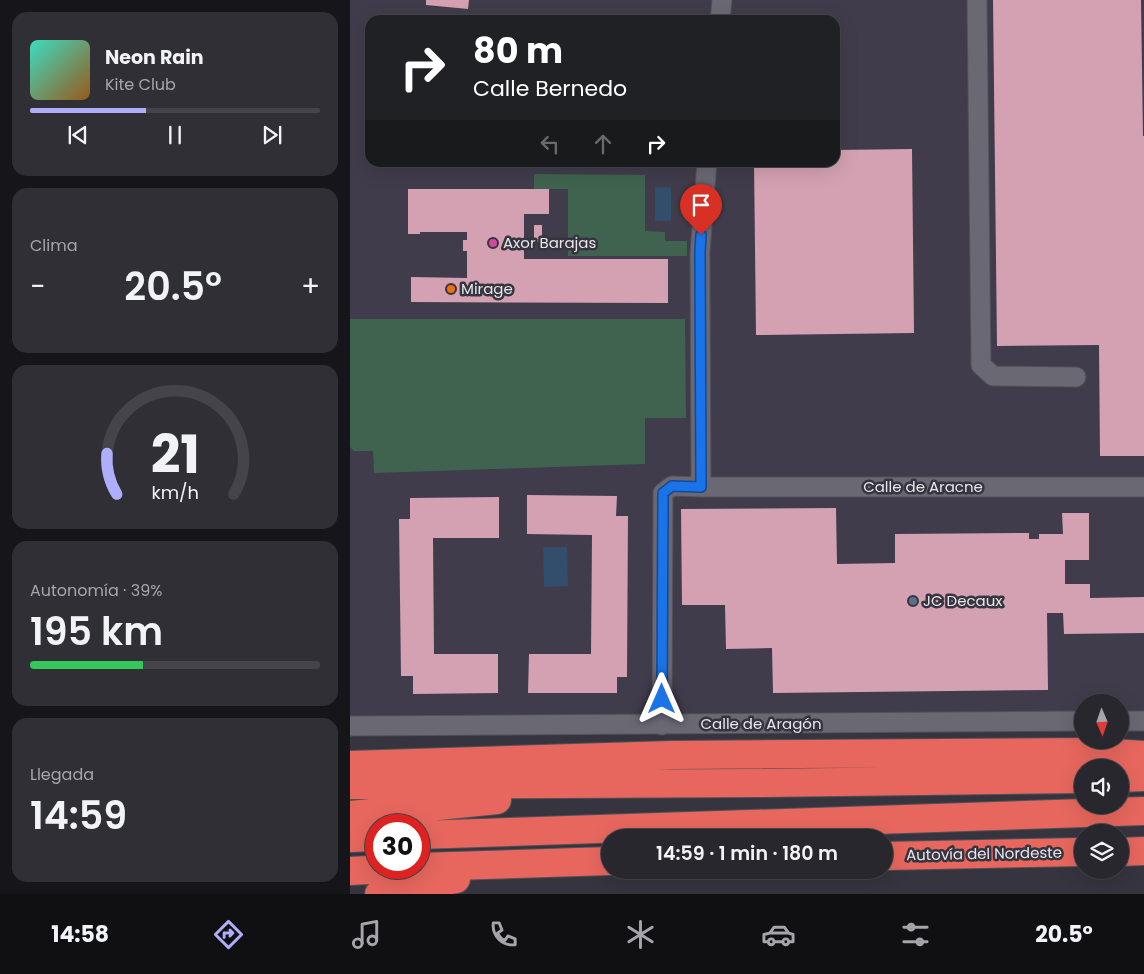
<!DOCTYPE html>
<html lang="es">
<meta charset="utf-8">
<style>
:root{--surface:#28272e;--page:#302f36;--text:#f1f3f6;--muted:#a5a5aa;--line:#44444a;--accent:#afaefa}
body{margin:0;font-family:Poppins,sans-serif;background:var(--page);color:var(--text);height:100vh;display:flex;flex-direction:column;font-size:19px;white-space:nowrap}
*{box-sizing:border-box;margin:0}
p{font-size:16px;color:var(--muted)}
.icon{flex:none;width:28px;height:28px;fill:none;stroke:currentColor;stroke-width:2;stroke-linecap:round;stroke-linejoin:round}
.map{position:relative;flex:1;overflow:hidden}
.sheet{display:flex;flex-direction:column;gap:12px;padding:12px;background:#161519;width:350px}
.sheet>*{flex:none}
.hud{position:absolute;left:15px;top:15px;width:475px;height:152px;border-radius:15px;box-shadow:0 5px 20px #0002,0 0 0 1px var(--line);background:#202124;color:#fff;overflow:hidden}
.needle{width:32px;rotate:178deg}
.fabs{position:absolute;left:724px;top:694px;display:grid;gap:10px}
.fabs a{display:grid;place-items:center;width:55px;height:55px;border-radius:50%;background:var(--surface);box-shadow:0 5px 20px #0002,0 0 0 1px var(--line);font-size:25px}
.speed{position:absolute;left:15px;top:814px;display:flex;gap:10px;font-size:25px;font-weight:700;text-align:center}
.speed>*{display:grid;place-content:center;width:65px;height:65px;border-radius:50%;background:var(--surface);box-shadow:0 5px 20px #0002,0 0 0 1px var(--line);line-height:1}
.speed .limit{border:8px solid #d22;background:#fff;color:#111}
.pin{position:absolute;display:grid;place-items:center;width:42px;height:42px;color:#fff;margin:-51px -21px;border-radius:50% 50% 50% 0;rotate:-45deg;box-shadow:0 0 5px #0007}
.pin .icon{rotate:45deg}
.me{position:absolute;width:55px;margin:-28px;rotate:0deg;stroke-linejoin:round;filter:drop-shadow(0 0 4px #0008)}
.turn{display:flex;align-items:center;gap:18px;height:105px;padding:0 25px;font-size:22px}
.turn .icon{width:65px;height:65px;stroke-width:2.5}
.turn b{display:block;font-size:35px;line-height:42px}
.lanes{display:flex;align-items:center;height:48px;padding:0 25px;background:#0003;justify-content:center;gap:25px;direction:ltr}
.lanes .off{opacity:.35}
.big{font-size:38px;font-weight:600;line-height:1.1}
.sheet .tile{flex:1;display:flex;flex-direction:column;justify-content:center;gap:8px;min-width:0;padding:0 18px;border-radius:15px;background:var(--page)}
.sheet .dial{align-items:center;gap:0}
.dial svg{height:130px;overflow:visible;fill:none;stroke:var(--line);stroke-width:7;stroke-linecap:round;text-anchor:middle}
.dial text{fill:var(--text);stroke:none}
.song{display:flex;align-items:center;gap:15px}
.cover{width:60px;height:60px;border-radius:8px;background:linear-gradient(135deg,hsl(170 70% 55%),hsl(30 70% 35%))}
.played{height:5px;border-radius:2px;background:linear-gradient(90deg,var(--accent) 40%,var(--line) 40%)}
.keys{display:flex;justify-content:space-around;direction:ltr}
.heat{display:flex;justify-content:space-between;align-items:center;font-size:28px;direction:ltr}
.charge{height:8px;border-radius:4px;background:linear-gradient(90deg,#34c759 39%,var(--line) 0)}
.trip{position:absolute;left:251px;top:829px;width:292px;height:50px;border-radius:25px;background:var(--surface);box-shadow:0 5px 20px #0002,0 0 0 1px var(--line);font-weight:600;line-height:50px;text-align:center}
.menu{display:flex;height:80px;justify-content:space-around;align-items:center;background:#101012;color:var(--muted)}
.menu .icon{width:35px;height:35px}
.menu .on{color:var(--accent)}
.menu b{font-size:22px;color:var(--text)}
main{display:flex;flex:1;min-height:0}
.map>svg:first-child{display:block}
</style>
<main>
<section class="sheet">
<div class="tile">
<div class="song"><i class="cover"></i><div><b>Neon Rain</b><p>Kite Club</p></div></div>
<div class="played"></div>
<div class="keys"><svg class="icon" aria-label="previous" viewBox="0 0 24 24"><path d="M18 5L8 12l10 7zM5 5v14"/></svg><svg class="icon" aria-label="pause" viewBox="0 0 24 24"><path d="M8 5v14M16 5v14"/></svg><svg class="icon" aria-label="next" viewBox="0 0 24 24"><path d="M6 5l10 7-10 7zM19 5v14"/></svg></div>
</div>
<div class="tile"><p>Clima</p>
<div class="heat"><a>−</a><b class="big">20.5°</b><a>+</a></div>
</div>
<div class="tile dial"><svg viewBox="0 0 100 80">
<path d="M14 69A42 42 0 1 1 86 69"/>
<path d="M14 69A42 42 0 0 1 8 44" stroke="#afaefa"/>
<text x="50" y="56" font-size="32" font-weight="700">21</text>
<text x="50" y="72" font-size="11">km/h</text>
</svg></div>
<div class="tile"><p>Autonomía · 39%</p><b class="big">195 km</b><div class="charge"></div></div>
<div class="tile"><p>Llegada</p><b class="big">14:59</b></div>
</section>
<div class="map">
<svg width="794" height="894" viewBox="0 0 794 894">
<rect width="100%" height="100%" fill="#36343e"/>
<path fill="#403c4b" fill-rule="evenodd" d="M 0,0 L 794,0 L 794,721 L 770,721 L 770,702 L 732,702 L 732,721 L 0,726 ZM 20,20 L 485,20 L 485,162 L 20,162 Z"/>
<path fill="#3f634e" d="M 184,174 L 295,175 L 295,231 L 315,232 L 315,241 L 337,241 L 337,256 L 218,256 L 218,189 L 184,189 Z
M 0,319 L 335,319 L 336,418 L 295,418 L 295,464 L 24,473 L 23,451 L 4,451 L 0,447 Z"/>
<path fill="#334d6d" d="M 305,187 L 321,187 L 321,221 L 305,221 Z
M 193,547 L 217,547 L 218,586 L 194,587 Z"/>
<path fill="#d3a1b2" d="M 76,0 L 119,0 L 118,9 L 76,5 Z
M 643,0 L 791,0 L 793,136 L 794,136 L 794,456 L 750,456 L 749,345 L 647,346 Z
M 562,149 L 564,333 L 406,335 L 404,162 L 485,162 L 485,150 Z
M 58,189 L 199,189 L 199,214 L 174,214 L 174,259 L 318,259 L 318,303 L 61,302 L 61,277 L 117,278 L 117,251 L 113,251 L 113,240 L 117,240 L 117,232 L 70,232 L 70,234 L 58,234 Z
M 184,225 L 192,225 L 192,242 L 184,242 Z
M 177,495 L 267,496 L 266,516 L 278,516 L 277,677 L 267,677 L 267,693 L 178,693 L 179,654 L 241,654 L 242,535 L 177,534 Z
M 149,497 L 149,538 L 83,538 L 84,654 L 148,654 L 148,693 L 63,694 L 63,676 L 51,676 L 49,519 L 60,519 L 60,498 Z
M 486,508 L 487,564 L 545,563 L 545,534 L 679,533 L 679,539 L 689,539 L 689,534 L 713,534 L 712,513 L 739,513 L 739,560 L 715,560 L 715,584 L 740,584 L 740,598 L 794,597 L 794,633 L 714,634 L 713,613 L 697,613 L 698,690 L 423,693 L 422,648 L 376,649 L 375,605 L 332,605 L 331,509 Z"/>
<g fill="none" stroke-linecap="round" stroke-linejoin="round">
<defs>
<path id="minor" d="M 627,0 L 631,365 L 643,376 L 726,377
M 370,20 L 372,0
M 351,487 L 794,487
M 770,721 L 794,721
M 312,725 L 313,493 L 322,486 L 351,487 L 350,252 L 357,162
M 0,726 L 732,721"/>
<path id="highway" d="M 0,765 L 322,755 L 748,752 L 794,755
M 770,778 L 794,777
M 0,785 L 408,783 L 732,779
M 0,815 L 147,800
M 69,835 L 794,811
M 0,838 L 26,837
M 770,852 L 794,851
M 535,856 L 732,852
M 69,867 L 260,861
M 0,871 L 54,868
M 29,894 L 106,879"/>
</defs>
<use href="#minor" stroke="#525058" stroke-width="21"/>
<use href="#highway" stroke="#525058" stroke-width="30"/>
<use href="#minor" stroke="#6a6873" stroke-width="19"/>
<use href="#highway" stroke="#e7675e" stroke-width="28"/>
</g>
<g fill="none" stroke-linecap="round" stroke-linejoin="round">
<defs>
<path id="route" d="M 312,699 L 313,493 L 322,486 L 351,487 L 350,252 L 351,235"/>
</defs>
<use href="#route" stroke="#114b97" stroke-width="12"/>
<use href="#route" stroke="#1a73e8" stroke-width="9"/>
</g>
<circle fill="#d1479c" stroke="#36343e" stroke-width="2" cx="143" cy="243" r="5"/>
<circle fill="#e8710a" stroke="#36343e" stroke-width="2" cx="101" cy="289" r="5"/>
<circle fill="#5c6f8a" stroke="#36343e" stroke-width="2" cx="563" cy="601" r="5"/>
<g text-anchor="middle" stroke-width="5" stroke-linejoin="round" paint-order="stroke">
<g font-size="15" fill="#e6e5eb" stroke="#36343e" text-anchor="start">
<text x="153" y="248">Axor Barajas</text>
<text x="111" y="294">Mirage</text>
<text x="573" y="606">JC Decaux</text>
</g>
<g font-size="15" fill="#e6e5eb" stroke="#36343e">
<text x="573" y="492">Calle de Aracne</text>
<text x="411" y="729">Calle de Aragón</text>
<text transform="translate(634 854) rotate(-1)" y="5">Autovía del Nordeste</text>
</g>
</g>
</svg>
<div class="fabs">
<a><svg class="needle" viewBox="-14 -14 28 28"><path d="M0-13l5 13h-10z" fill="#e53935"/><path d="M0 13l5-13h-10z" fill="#a5a5aa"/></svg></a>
<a><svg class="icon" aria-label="sound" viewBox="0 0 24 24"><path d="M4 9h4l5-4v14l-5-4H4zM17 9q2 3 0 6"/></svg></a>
<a><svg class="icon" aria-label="layers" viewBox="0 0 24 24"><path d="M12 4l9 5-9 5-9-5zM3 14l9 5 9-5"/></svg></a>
</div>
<div class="speed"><div class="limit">30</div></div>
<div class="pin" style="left:351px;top:235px;background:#d93025"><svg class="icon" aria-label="arrive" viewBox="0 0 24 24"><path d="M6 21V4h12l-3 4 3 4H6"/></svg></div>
<svg class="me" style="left:312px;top:699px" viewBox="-20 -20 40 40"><path d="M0-17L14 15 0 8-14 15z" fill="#1a73e8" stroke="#fff" stroke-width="4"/></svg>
<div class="trip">14:59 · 1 min · 180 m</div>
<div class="hud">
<div class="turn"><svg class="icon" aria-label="right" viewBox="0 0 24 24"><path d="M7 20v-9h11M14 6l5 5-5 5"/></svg><div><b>80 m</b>Calle Bernedo</div></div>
<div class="lanes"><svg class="icon off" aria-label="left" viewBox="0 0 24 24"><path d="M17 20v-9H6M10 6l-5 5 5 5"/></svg><svg class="icon off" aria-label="ahead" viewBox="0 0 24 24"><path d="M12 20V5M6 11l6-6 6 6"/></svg><svg class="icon" aria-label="right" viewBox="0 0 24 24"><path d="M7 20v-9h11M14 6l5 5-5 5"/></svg></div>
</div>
</div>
</main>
<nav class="menu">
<b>14:58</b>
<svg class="icon on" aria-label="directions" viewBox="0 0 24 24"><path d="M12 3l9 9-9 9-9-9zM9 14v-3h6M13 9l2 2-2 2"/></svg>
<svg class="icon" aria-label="music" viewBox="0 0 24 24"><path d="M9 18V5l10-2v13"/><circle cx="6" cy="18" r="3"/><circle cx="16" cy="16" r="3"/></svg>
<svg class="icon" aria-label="phone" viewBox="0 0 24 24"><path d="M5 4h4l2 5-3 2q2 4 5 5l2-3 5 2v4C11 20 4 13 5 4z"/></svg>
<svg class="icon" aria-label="climate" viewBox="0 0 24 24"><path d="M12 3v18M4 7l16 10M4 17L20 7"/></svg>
<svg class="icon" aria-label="car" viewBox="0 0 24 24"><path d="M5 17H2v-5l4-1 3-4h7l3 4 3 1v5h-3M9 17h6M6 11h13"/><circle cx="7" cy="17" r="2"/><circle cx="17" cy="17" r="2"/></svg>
<svg class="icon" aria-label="filters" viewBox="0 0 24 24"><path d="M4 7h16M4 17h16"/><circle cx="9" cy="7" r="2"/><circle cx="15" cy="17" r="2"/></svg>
<b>20.5°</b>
</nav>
